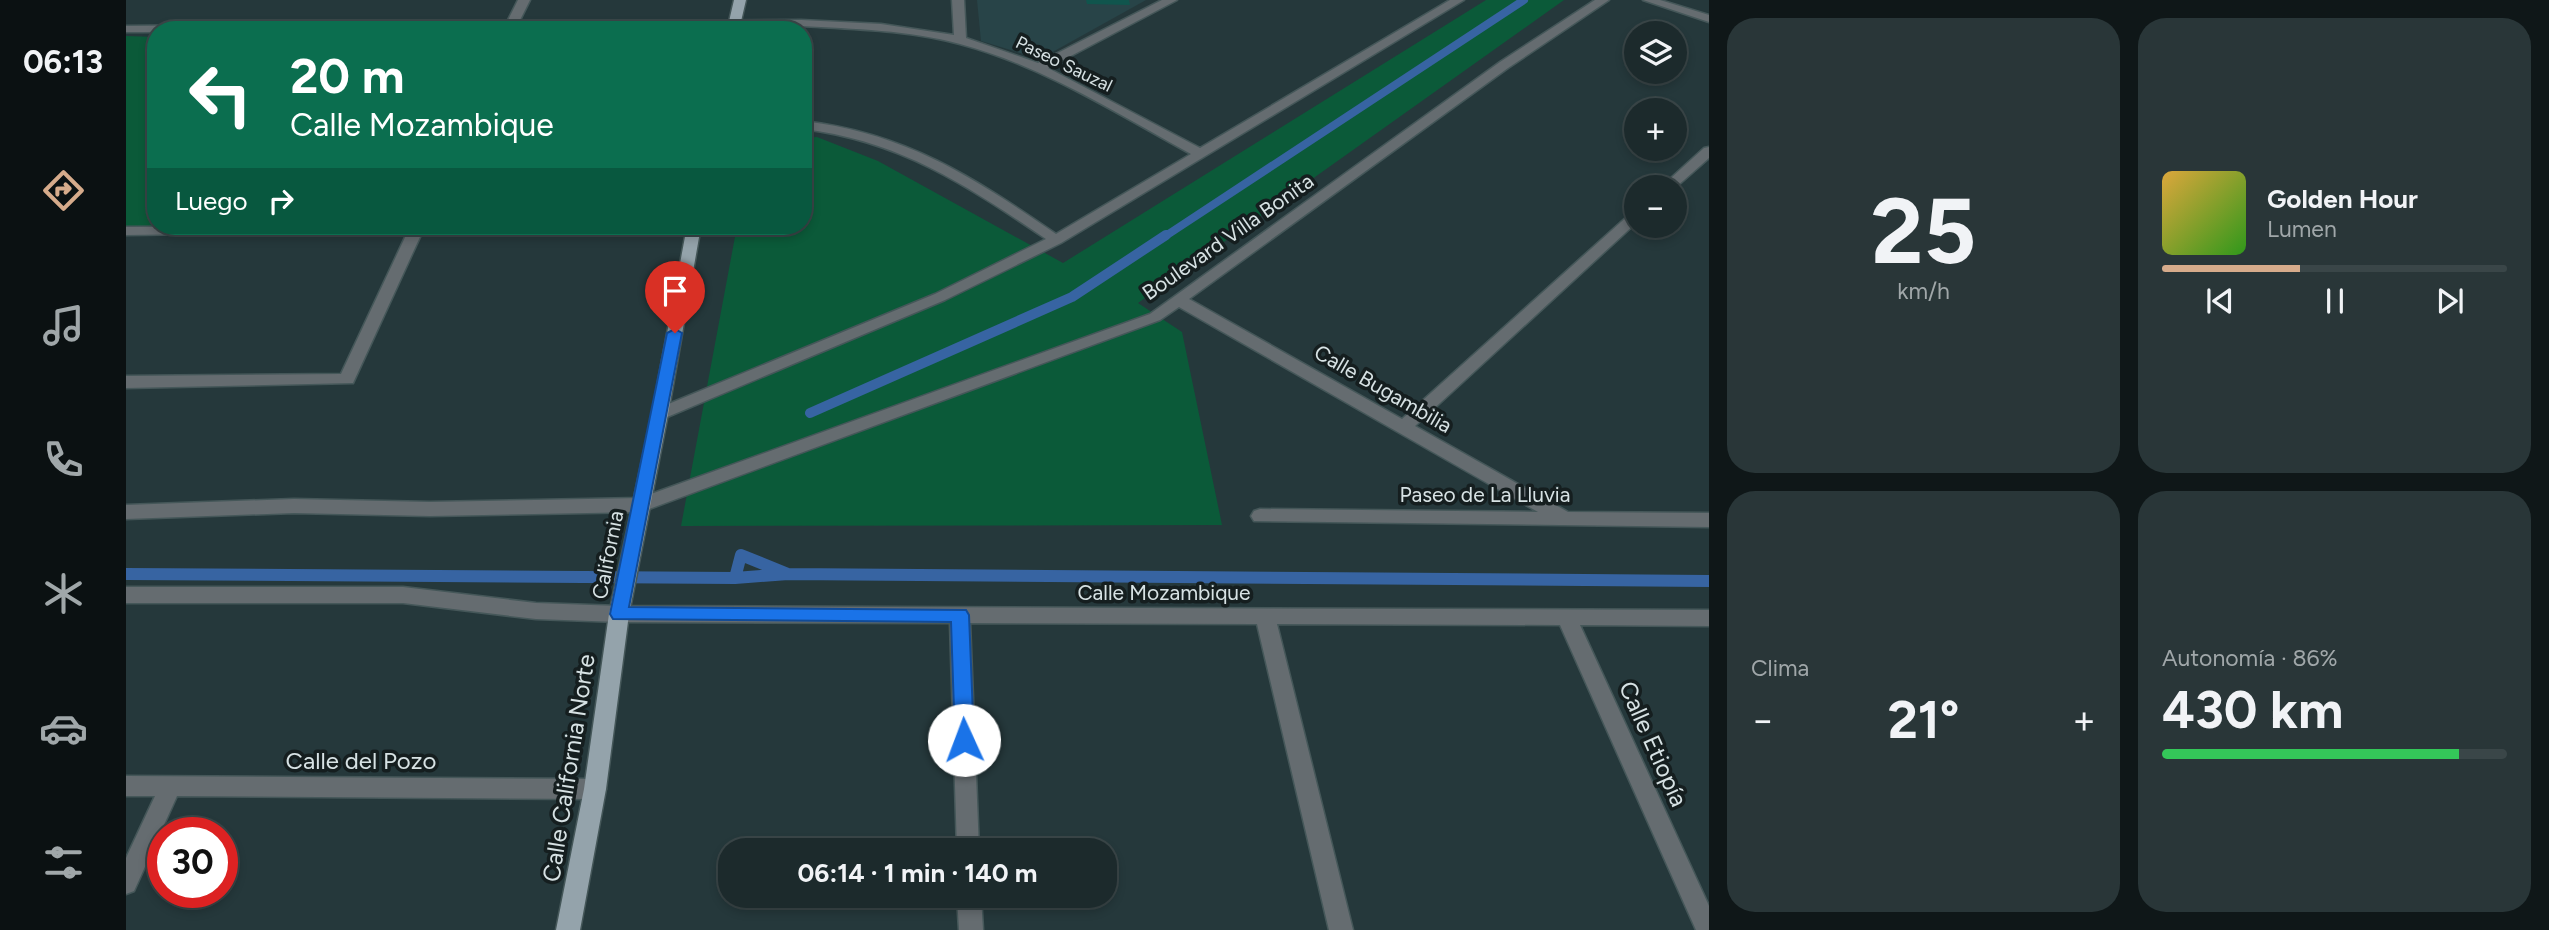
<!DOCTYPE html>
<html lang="es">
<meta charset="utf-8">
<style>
:root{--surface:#1c2a2c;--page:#293638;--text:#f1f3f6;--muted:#a0a7a9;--line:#3a4648;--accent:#d6ab8b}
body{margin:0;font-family:Figtree,sans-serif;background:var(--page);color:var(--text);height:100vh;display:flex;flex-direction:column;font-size:26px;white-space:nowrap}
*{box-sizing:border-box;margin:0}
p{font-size:23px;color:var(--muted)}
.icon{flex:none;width:38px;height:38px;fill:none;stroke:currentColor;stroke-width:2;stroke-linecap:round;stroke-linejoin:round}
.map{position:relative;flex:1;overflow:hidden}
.side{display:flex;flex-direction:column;gap:18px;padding:18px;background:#0f1718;width:840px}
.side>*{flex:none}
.hud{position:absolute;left:21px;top:21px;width:665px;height:214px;border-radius:28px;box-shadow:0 4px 10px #0003,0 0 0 2px var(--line);background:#0b6e4f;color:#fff;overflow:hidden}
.controls{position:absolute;left:1498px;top:21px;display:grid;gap:14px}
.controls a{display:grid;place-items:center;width:63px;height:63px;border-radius:50%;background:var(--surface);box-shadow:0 4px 10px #0003,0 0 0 2px var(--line);font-size:35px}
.speed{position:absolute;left:21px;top:817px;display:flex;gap:14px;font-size:35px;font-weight:700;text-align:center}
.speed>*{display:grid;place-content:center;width:91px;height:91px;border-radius:50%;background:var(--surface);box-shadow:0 4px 10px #0003,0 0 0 2px var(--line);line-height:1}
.speed .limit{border:10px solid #d22;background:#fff;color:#111}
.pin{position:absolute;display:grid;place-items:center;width:60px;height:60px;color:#fff;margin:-72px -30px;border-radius:50% 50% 50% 0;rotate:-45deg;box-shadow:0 0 7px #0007}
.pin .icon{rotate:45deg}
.me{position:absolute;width:77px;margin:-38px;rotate:358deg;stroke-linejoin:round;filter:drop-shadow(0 0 5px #0008)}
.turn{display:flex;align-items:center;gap:24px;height:147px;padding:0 28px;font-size:32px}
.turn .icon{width:91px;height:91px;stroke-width:2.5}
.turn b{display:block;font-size:49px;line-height:60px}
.then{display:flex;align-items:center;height:66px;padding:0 28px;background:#0003;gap:14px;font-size:26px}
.big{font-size:52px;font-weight:700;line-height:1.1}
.side .widget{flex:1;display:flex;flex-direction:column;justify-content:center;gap:10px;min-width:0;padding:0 24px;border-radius:28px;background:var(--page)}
.side .dial{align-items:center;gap:0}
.dial b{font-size:91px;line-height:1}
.song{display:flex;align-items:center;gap:21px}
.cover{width:84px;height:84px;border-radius:10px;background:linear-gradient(135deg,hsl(40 70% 55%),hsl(110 70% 35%))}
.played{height:7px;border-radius:4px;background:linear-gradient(90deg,var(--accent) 40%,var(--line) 40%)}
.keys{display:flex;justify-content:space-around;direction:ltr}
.heat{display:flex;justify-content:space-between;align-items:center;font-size:38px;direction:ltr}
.charge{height:10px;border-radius:5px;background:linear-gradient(90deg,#34c759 86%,var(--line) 0)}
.side .tiles{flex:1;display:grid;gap:18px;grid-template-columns:repeat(2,1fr)}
.trip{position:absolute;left:592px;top:838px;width:399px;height:70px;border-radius:28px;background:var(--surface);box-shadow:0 4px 10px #0003,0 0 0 2px var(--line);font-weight:700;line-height:70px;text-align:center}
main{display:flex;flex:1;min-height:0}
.menu{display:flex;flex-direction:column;width:126px;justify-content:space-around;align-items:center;background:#0b1112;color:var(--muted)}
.menu .icon{width:49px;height:49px}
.menu .on{color:var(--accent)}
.menu b{font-size:32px;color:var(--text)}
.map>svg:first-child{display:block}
</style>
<main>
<nav class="menu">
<b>06:13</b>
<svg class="icon on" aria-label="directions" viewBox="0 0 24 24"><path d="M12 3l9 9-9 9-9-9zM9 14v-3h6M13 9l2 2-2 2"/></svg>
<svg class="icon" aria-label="music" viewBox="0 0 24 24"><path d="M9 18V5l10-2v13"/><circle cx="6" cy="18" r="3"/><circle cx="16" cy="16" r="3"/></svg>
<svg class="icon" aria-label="phone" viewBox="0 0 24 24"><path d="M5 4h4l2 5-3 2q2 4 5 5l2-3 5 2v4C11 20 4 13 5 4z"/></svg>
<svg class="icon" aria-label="climate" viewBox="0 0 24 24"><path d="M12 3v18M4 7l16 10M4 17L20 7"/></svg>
<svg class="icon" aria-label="car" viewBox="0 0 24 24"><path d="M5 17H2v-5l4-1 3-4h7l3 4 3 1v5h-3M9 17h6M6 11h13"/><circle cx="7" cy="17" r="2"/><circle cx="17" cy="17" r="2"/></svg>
<svg class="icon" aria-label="filters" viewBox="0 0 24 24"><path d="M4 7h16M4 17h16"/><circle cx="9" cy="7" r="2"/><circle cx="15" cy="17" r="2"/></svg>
</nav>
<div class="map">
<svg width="1583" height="930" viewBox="0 0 1583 930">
<rect width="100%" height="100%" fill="#25383b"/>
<path fill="#284448" d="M 851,0 L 1020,0 L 914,59 L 855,41 Z"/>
<path fill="#0b5a39" d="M 1360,0 L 1438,0 L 1012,303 L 1056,332 L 1096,525 L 555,526 L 611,226 L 677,226 L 677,138 L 691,137 L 752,161 L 937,263 Z
M 0,36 L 30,37 L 30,226 L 36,226 L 32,232 L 0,231 Z"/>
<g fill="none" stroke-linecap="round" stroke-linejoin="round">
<path stroke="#3764a2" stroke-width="8" d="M 1038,237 L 1398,0"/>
<path stroke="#3764a2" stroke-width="10" d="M 684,413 L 946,297 L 1040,235"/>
<path stroke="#3764a2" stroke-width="12" d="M 615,555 L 662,574 L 609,578 Z
M 0,574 L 609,578
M 662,574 L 1583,581"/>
</g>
<path fill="#10554d" d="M 960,0 L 1003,0 L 1004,5 L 961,4 Z"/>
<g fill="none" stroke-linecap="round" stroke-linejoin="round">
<defs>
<path id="minor" d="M 392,0 L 404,0 L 393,22 L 675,20 L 755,24 L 828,35 L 826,0 L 838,0 L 840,38 L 912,63 L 1036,0 L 1051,0 L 922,68 L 1074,148 L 1324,0 L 1338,0 L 935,243 L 819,300 L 534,420 L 526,414 L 528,410 L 809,294 L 920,239 C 840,185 775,141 677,129 L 677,121 C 780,133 847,177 930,234 L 1065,154 C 990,113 917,66 834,44 C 783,30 728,29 675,26 L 30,30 L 30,32 L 0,32 L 0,26 L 381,22 Z
M 1469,0 L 1483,0 L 1382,68 L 1063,299 L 1276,419 L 1505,213 L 1510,212 L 1510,223 L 1289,426 L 1442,512 L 1583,513 L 1583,527 L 1128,521 L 1125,516 L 1128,511 L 1134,509 L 1412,512 L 1053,307 L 1034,320 L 515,512 L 304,516 L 168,513 L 0,519 L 0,505 L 168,499 L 304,502 L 514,498 L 1024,314 L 1374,62 Z
M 1517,0 L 1534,0 L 1583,15 L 1583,22 Z
M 1583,147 L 1583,158 L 1549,188 L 1535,187 L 1578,148 Z
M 299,226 L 227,383 L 0,388 L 0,376 L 215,374 L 282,231 L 0,235 L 0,227 Z
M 0,587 L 277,587 L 410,603 L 493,606 L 1583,610 L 1583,626 L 1454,625 L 1583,906 L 1583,930 L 1570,930 L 1434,625 L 1151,624 L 1227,930 L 1203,930 L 1131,624 L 844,623 L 853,850 L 831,850 L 824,623 L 493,622 L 410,619 L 277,603 L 0,603 Z
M 0,776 L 469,779 L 477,782 L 480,789 L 477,796 L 469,799 L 51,796 L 8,891 L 0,894 L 0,858 L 29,796 L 0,796 Z
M 831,896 L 855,896 L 857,930 L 833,930 Z"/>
<path id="major" d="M 608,0 L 620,0 L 613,30 L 601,30 Z
M 561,226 L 575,226 L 542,414 L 503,614 L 480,789 L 454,930 L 430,930 L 458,789 L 483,614 L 526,414 Z"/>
</defs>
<use href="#minor" stroke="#455759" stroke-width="3"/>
<use href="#major" stroke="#455759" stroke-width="3"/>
<use href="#minor" fill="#656c70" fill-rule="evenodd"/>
<use href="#major" fill="#94a3ab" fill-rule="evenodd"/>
</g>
<path fill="#1a73e8" stroke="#114b97" stroke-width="2" d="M 549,329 L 556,333 L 503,607 L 840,610 L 843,615 L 848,740 L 845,746 L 838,749 L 831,746 L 829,740 L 825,622 L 487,619 L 484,614 L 541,333 Z"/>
<g text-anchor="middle" stroke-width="7" stroke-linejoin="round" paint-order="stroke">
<g font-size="18" fill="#d7e2e4" stroke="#151e1f">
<text transform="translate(938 64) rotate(26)" y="6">Paseo Sauzal</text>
</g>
<g font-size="21" fill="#d7e2e4" stroke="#151e1f">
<text transform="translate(1102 237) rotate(-35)" y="7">Boulevard Villa Bonita</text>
<text transform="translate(1257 389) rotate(30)" y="7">Calle Bugambilia</text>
<text x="1359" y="502">Paseo de La Lluvia</text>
<text transform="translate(482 555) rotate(-79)" y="7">California</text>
<text x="1038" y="600">Calle Mozambique</text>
</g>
<g font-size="24" fill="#d7e2e4" stroke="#151e1f">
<text transform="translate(1527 744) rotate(66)" y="8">Calle Etiopía</text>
<text x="235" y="769">Calle del Pozo</text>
<text transform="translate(443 768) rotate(-81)" y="8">Calle California Norte</text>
</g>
</g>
</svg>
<div class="controls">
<a><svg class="icon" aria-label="layers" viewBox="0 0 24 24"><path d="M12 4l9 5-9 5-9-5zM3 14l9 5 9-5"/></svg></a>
<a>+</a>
<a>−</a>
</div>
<div class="speed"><div class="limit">30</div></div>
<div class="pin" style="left:549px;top:333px;background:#d93025"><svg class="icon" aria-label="arrive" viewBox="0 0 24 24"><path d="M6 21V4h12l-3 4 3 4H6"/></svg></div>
<svg class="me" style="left:838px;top:740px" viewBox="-20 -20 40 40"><circle r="19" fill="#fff"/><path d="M0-13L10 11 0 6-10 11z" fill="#1a73e8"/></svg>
<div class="trip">06:14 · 1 min · 140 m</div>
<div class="hud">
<div class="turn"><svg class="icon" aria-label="left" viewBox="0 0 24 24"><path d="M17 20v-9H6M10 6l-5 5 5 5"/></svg><div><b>20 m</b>Calle Mozambique</div></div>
<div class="then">Luego<svg class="icon" aria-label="right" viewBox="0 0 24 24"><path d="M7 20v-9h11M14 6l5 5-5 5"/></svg></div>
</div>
</div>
<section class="side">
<div class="tiles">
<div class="widget dial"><b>25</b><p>km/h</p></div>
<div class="widget">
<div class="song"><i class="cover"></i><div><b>Golden Hour</b><p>Lumen</p></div></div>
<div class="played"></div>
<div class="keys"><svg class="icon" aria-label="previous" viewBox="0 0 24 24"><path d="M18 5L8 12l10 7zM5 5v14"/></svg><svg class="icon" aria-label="pause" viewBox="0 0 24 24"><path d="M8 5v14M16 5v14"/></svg><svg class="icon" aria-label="next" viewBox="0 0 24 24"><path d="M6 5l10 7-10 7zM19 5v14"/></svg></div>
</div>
<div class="widget"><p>Clima</p>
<div class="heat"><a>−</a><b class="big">21°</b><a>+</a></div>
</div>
<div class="widget"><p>Autonomía · 86%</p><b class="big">430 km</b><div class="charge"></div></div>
</div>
</section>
</main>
